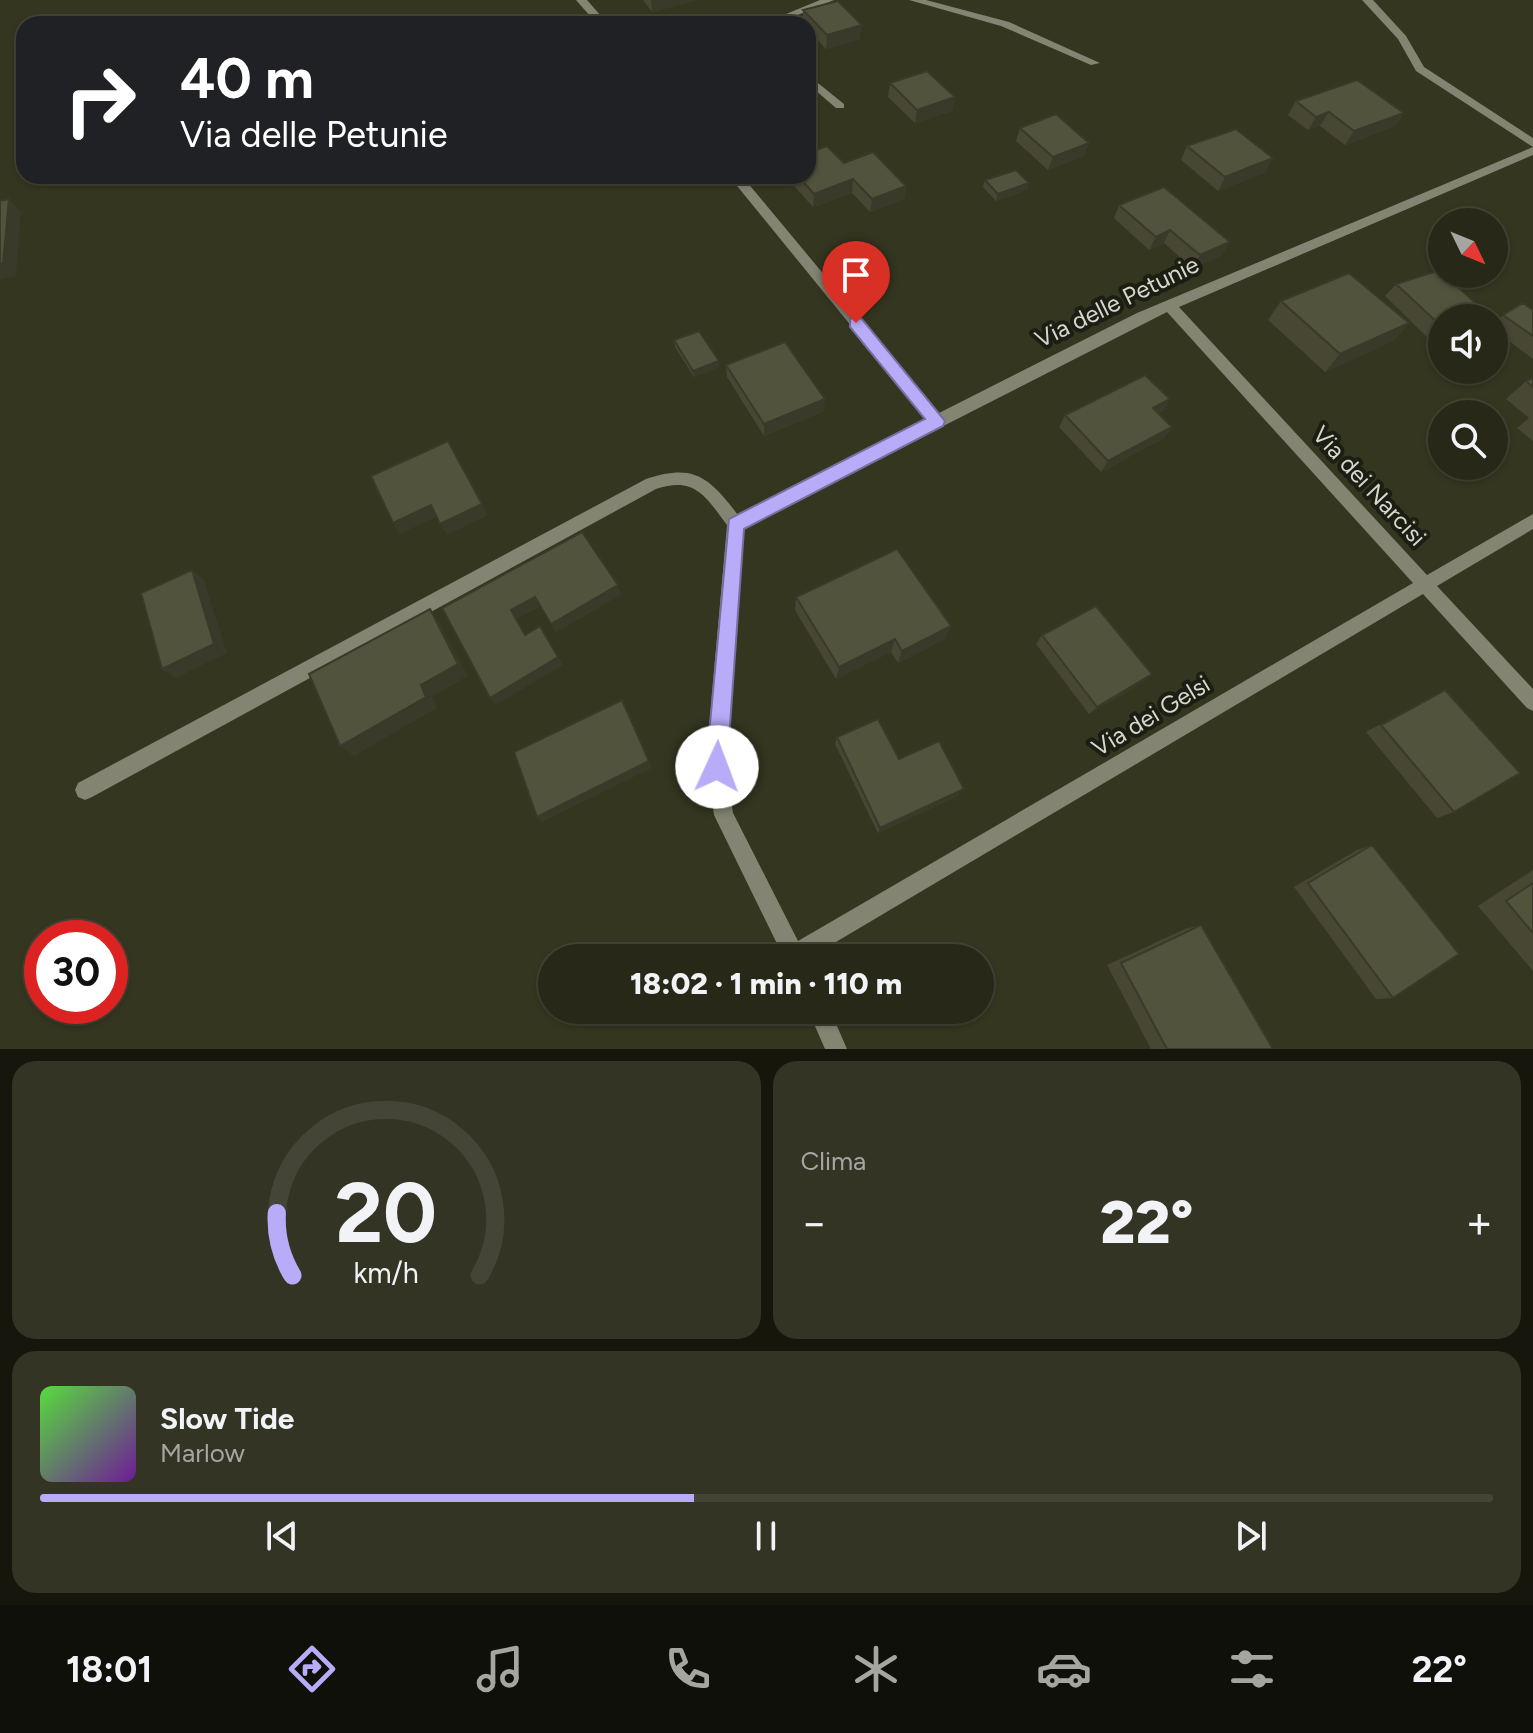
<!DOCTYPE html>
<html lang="it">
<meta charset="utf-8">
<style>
:root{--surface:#282818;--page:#343425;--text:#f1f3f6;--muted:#a5a6a2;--line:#444437;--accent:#b8abf7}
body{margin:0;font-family:Figtree,sans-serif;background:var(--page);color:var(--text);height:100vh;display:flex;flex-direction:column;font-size:30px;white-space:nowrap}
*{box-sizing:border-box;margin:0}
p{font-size:26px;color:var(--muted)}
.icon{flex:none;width:44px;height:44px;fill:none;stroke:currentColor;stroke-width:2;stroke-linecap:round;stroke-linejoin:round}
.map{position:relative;height:1049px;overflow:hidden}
.details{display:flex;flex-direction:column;gap:12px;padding:12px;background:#16160d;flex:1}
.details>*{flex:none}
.top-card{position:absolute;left:16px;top:16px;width:800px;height:168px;border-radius:24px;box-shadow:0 2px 6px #0004,0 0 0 2px var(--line);background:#202124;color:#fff;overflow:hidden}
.needle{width:52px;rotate:133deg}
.fabs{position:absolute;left:1428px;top:208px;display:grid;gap:16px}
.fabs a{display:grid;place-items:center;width:80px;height:80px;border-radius:50%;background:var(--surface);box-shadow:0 2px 6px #0004,0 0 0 2px var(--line);font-size:40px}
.speed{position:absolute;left:24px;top:920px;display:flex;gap:16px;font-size:40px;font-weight:700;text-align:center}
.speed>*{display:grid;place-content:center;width:104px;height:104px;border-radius:50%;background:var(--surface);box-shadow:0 2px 6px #0004,0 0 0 2px var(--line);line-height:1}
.speed .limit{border:12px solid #d22;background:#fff;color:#111}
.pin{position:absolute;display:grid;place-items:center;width:68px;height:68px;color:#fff;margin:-82px -34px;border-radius:50% 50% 50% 0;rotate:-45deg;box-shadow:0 0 8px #0007}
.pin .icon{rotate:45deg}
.me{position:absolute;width:88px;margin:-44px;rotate:2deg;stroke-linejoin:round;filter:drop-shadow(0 0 6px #0008)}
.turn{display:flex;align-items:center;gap:28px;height:168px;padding:0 32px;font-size:36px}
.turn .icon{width:104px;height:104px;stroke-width:2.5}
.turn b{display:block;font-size:56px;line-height:68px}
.big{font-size:60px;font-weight:800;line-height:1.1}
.details .card{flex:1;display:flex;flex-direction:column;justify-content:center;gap:12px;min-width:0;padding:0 28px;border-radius:24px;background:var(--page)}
.details .dial{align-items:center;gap:0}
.dial svg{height:208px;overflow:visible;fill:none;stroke:var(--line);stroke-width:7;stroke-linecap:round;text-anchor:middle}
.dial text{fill:var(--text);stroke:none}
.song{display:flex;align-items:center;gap:24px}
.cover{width:96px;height:96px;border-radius:12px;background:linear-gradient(135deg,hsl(110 70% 55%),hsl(280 70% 35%))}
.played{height:8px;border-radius:4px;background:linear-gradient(90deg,var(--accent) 45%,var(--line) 45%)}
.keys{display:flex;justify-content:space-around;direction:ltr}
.heat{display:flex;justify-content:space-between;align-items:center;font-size:44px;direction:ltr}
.details .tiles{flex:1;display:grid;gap:12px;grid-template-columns:1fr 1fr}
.card:last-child{grid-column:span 2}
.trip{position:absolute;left:538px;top:944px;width:456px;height:80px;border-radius:40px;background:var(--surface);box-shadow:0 2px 6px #0004,0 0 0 2px var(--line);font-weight:800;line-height:80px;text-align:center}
.dock{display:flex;height:128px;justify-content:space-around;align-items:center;background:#10100a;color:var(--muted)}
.dock .icon{width:56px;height:56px}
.dock .on{color:var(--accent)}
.dock b{font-size:36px;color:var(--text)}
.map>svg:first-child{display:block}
</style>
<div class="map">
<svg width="1533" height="1049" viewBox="0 0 1533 1049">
<rect width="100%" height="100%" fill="#353620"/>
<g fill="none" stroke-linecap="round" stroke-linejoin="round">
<path fill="#838471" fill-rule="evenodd" d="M 820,0 L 834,0 L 776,24 L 762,24 Z
M 909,0 L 926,0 L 1009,22 L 1100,63 L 1091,65 L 1001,26 Z
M 1362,0 L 1373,0 L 1406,36 L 1424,67 L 1533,138 L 1533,147 L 1416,71 L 1398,39 Z
M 808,75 L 844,104 L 844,108 L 836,108 L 808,84 Z
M 808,1010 L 830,1010 L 847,1049 L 825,1049 Z"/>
<path fill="#838471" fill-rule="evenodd" d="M 576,0 L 587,0 L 608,24 L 597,24 Z
M 1533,147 L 1533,155 L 1179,307 L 1427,575 L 1533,514 L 1533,529 L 1437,586 L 1533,689 L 1533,711 L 1527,708 L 1423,594 L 809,958 L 784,958 L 714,815 L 708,767 L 708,740 L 727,525 C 706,497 695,476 656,489 L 92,797 L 85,800 L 78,797 L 75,790 L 78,783 L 646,479 C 694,463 709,477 738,515 L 927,419 L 729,176 L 742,176 L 939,413 L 1137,313 ZM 1167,312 L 1413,583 L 798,941 L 733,813 L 726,767 L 743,528 Z"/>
</g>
<path fill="#474734" d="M 643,0 L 697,0 L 652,12 Z
M 803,10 L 860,39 L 826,49 L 808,30 L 808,24 L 803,24 Z
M 890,83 L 955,97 L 952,111 L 915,123 L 888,97 Z
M 1296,101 L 1404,113 L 1395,126 L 1345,145 L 1320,126 L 1308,130 L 1288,115 Z
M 1020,128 L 1089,143 L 1084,156 L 1048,170 L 1016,141 Z
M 1187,146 L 1266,172 L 1218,191 L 1181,160 Z
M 844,163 L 906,186 L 904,199 L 870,212 L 852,193 L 813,207 L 785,176 L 808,176 Z
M 985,180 L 1029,183 L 1027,190 L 996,201 L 983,187 Z
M 1119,205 L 1222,255 L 1192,268 L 1164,243 L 1149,250 L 1114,218 Z
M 1396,284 L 1483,310 L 1475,318 L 1442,318 L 1442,332 L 1427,337 L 1385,296 Z
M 1281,301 L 1409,323 L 1393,341 L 1325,372 L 1268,320 Z
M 1533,310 L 1533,359 L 1494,330 L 1494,323 L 1503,315 Z
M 674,340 L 719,361 L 719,367 L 694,377 L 675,347 Z
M 726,365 L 824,411 L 764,436 L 727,377 Z
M 1533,378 L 1533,441 L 1517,428 L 1529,418 L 1506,399 L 1526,381 Z
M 1170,399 L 1163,411 L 1158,413 L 1172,427 L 1164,438 L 1101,472 L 1059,427 L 1065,415 Z
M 796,597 L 945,639 L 898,663 L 891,652 L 836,679 L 795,610 Z
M 1042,635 L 1152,674 L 1143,682 L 1089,714 L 1036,644 Z
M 1445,690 L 1454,812 L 1437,818 L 1366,732 Z
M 837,737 L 959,795 L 878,833 L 835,744 Z
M 1372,845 L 1393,998 L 1376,999 L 1294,887 L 1357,850 Z
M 1533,870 L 1533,971 L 1478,906 Z
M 1201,925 L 1273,1049 L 1151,1049 L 1107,965 L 1185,929 Z"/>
<path fill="#393a2a" d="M 651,0 L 697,0 L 652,12 Z
M 862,25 L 860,39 L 826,49 L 827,35 Z
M 955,97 L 952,111 L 915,123 L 917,110 Z
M 1329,112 L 1320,126 L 1308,130 L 1316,117 Z
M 1404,113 L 1395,126 L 1345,145 L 1354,131 Z
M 1089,143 L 1084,156 L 1048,170 L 1053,157 Z
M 1273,158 L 1266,172 L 1218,191 L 1225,177 Z
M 853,179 L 852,193 L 813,207 L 814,194 Z
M 1029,183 L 1027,190 L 996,201 L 998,194 Z
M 906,186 L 904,199 L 870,212 L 872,199 Z
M 9,199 L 21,212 L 16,276 L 0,280 L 0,264 Z
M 1170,230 L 1164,243 L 1149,250 L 1156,237 Z
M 1230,242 L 1222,255 L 1192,268 L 1200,255 Z
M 1483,310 L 1475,318 L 1457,318 Z
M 1409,323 L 1393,341 L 1325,372 L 1340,354 Z
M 1442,323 L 1442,332 L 1427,337 L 1439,324 Z
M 719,361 L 719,367 L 694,377 L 693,371 Z
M 825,399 L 824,411 L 764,436 L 764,424 Z
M 1170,399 L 1163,411 L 1146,420 L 1153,408 Z
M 1172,427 L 1164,438 L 1101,472 L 1108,461 Z
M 482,504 L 488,515 L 447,535 L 440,524 Z
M 431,505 L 438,516 L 400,534 L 393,523 Z
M 192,570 L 204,580 L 227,653 L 176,678 L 162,669 Z
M 618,585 L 621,595 L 555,633 L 551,624 Z
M 535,597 L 540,607 L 516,619 L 511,610 Z
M 430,609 L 440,623 L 468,676 L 432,697 L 437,708 L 354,756 L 340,746 Z
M 951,626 L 945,639 L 898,663 L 902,651 Z
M 895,639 L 891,652 L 836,679 L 839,667 Z
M 558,657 L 563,665 L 496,705 L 490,698 Z
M 1152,674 L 1143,682 L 1089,714 L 1097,707 Z
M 649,761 L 652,768 L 542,822 L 537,817 Z
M 964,789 L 959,795 L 878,833 L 880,828 Z"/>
<path fill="#52533c" stroke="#393a2a" stroke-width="2" d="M 838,1 L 862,25 L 827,35 L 803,10 Z
M 561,20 L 568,24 L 552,24 Z
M 927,71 L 955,97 L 917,110 L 890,83 Z
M 1357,80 L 1404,113 L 1354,131 L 1329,112 L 1316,117 L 1296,101 Z
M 1056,114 L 1089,143 L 1053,157 L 1020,128 Z
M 1236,129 L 1273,158 L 1225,177 L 1187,146 Z
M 827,146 L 844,163 L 873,152 L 906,186 L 872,199 L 853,179 L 814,194 L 798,176 L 808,176 L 808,153 Z
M 1016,170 L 1029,183 L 998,194 L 985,180 Z
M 1164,187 L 1230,242 L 1200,255 L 1170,230 L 1156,237 L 1119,205 Z
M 9,199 L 3,263 L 0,264 L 0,201 Z
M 1440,270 L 1442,274 L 1444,274 L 1483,310 L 1457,318 L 1442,318 L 1442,323 L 1439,324 L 1396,284 Z
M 1349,273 L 1409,323 L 1340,354 L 1281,301 Z
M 1523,303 L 1533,310 L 1533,336 L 1503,315 Z
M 699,331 L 719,361 L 693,371 L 674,340 Z
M 785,342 L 825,399 L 764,424 L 726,365 Z
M 1145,375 L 1170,399 L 1153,408 L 1172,427 L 1108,461 L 1065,415 Z
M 1533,378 L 1533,387 L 1526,381 Z
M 448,441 L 482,504 L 440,524 L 431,505 L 393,523 L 371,476 Z
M 582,532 L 618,585 L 551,624 L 535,597 L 511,610 L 525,635 L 540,626 L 558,657 L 490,698 L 442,608 Z
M 897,549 L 951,626 L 902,651 L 895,639 L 839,667 L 796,597 Z
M 192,570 L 214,644 L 162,669 L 141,593 Z
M 1096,606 L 1152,674 L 1097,707 L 1042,635 Z
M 430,609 L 458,664 L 421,685 L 426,697 L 340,746 L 309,674 Z
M 1445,690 L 1520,773 L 1454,812 L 1381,725 Z
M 622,700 L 649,761 L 537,817 L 514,752 Z
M 878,719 L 899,759 L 939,741 L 964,789 L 880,828 L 837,737 Z
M 1372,845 L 1459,954 L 1393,998 L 1308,883 Z
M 1533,883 L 1533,933 L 1506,901 Z
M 1201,925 L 1273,1049 L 1167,1049 L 1121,963 Z"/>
<path fill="#b8abf7" stroke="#786fa1" stroke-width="2" d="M 856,317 L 862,319 L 945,421 L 943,426 L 744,529 L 727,767 L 724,774 L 717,777 L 709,774 L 706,767 L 729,519 L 925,419 L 850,327 L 850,319 Z"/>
<g text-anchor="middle" stroke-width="8" stroke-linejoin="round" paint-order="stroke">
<g font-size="24" fill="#d7d8cb" stroke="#1c1d13">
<text transform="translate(1117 302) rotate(-26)" y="8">Via delle Petunie</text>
<text transform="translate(1369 486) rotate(47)" y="8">Via dei Narcisi</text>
<text transform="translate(1151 716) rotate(-31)" y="8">Via dei Gelsi</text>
</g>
</g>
</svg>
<div class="fabs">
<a><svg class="needle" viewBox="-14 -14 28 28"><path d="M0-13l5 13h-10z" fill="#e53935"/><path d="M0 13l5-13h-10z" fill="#a5a6a2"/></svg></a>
<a><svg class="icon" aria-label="sound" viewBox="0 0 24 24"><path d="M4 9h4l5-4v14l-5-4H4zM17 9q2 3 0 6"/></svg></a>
<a><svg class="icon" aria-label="search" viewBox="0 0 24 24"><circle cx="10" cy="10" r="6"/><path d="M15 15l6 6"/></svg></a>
</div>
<div class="speed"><div class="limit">30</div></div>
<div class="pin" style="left:856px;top:323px;background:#d93025"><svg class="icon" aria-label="arrive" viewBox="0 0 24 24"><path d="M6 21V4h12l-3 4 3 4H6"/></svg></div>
<svg class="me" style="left:717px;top:767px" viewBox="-20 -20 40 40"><circle r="19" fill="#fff"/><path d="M0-13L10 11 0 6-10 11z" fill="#b8abf7"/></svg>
<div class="trip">18:02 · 1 min · 110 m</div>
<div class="top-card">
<div class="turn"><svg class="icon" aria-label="right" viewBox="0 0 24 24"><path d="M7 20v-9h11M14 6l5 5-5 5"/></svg><div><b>40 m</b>Via delle Petunie</div></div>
</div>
</div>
<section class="details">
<div class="tiles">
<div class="card dial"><svg viewBox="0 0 100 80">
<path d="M14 69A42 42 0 1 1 86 69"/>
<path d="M14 69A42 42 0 0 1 8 45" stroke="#b8abf7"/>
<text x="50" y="56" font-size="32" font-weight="700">20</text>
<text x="50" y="72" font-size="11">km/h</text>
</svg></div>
<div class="card"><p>Clima</p>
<div class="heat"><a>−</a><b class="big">22°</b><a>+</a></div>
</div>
<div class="card">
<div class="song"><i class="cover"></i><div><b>Slow Tide</b><p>Marlow</p></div></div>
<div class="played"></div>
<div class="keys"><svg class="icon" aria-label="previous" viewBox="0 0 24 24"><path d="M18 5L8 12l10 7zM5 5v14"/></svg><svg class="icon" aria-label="pause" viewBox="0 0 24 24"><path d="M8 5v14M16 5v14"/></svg><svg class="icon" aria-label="next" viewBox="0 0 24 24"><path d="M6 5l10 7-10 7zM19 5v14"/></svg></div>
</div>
</div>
</section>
<nav class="dock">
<b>18:01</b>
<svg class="icon on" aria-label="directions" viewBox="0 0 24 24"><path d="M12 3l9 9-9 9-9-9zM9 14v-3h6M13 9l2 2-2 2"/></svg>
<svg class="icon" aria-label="music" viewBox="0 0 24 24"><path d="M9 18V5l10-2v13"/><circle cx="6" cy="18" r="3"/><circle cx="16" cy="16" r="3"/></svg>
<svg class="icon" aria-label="phone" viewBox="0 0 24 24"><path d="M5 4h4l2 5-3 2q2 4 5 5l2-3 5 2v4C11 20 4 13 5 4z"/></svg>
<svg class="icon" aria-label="climate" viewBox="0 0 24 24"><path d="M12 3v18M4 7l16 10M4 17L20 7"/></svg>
<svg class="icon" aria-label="car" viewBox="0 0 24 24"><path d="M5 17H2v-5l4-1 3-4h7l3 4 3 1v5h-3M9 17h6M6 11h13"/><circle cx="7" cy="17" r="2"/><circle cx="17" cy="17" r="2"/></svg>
<svg class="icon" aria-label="filters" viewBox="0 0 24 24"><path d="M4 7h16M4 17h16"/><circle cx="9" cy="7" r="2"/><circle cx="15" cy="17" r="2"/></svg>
<b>22°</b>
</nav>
